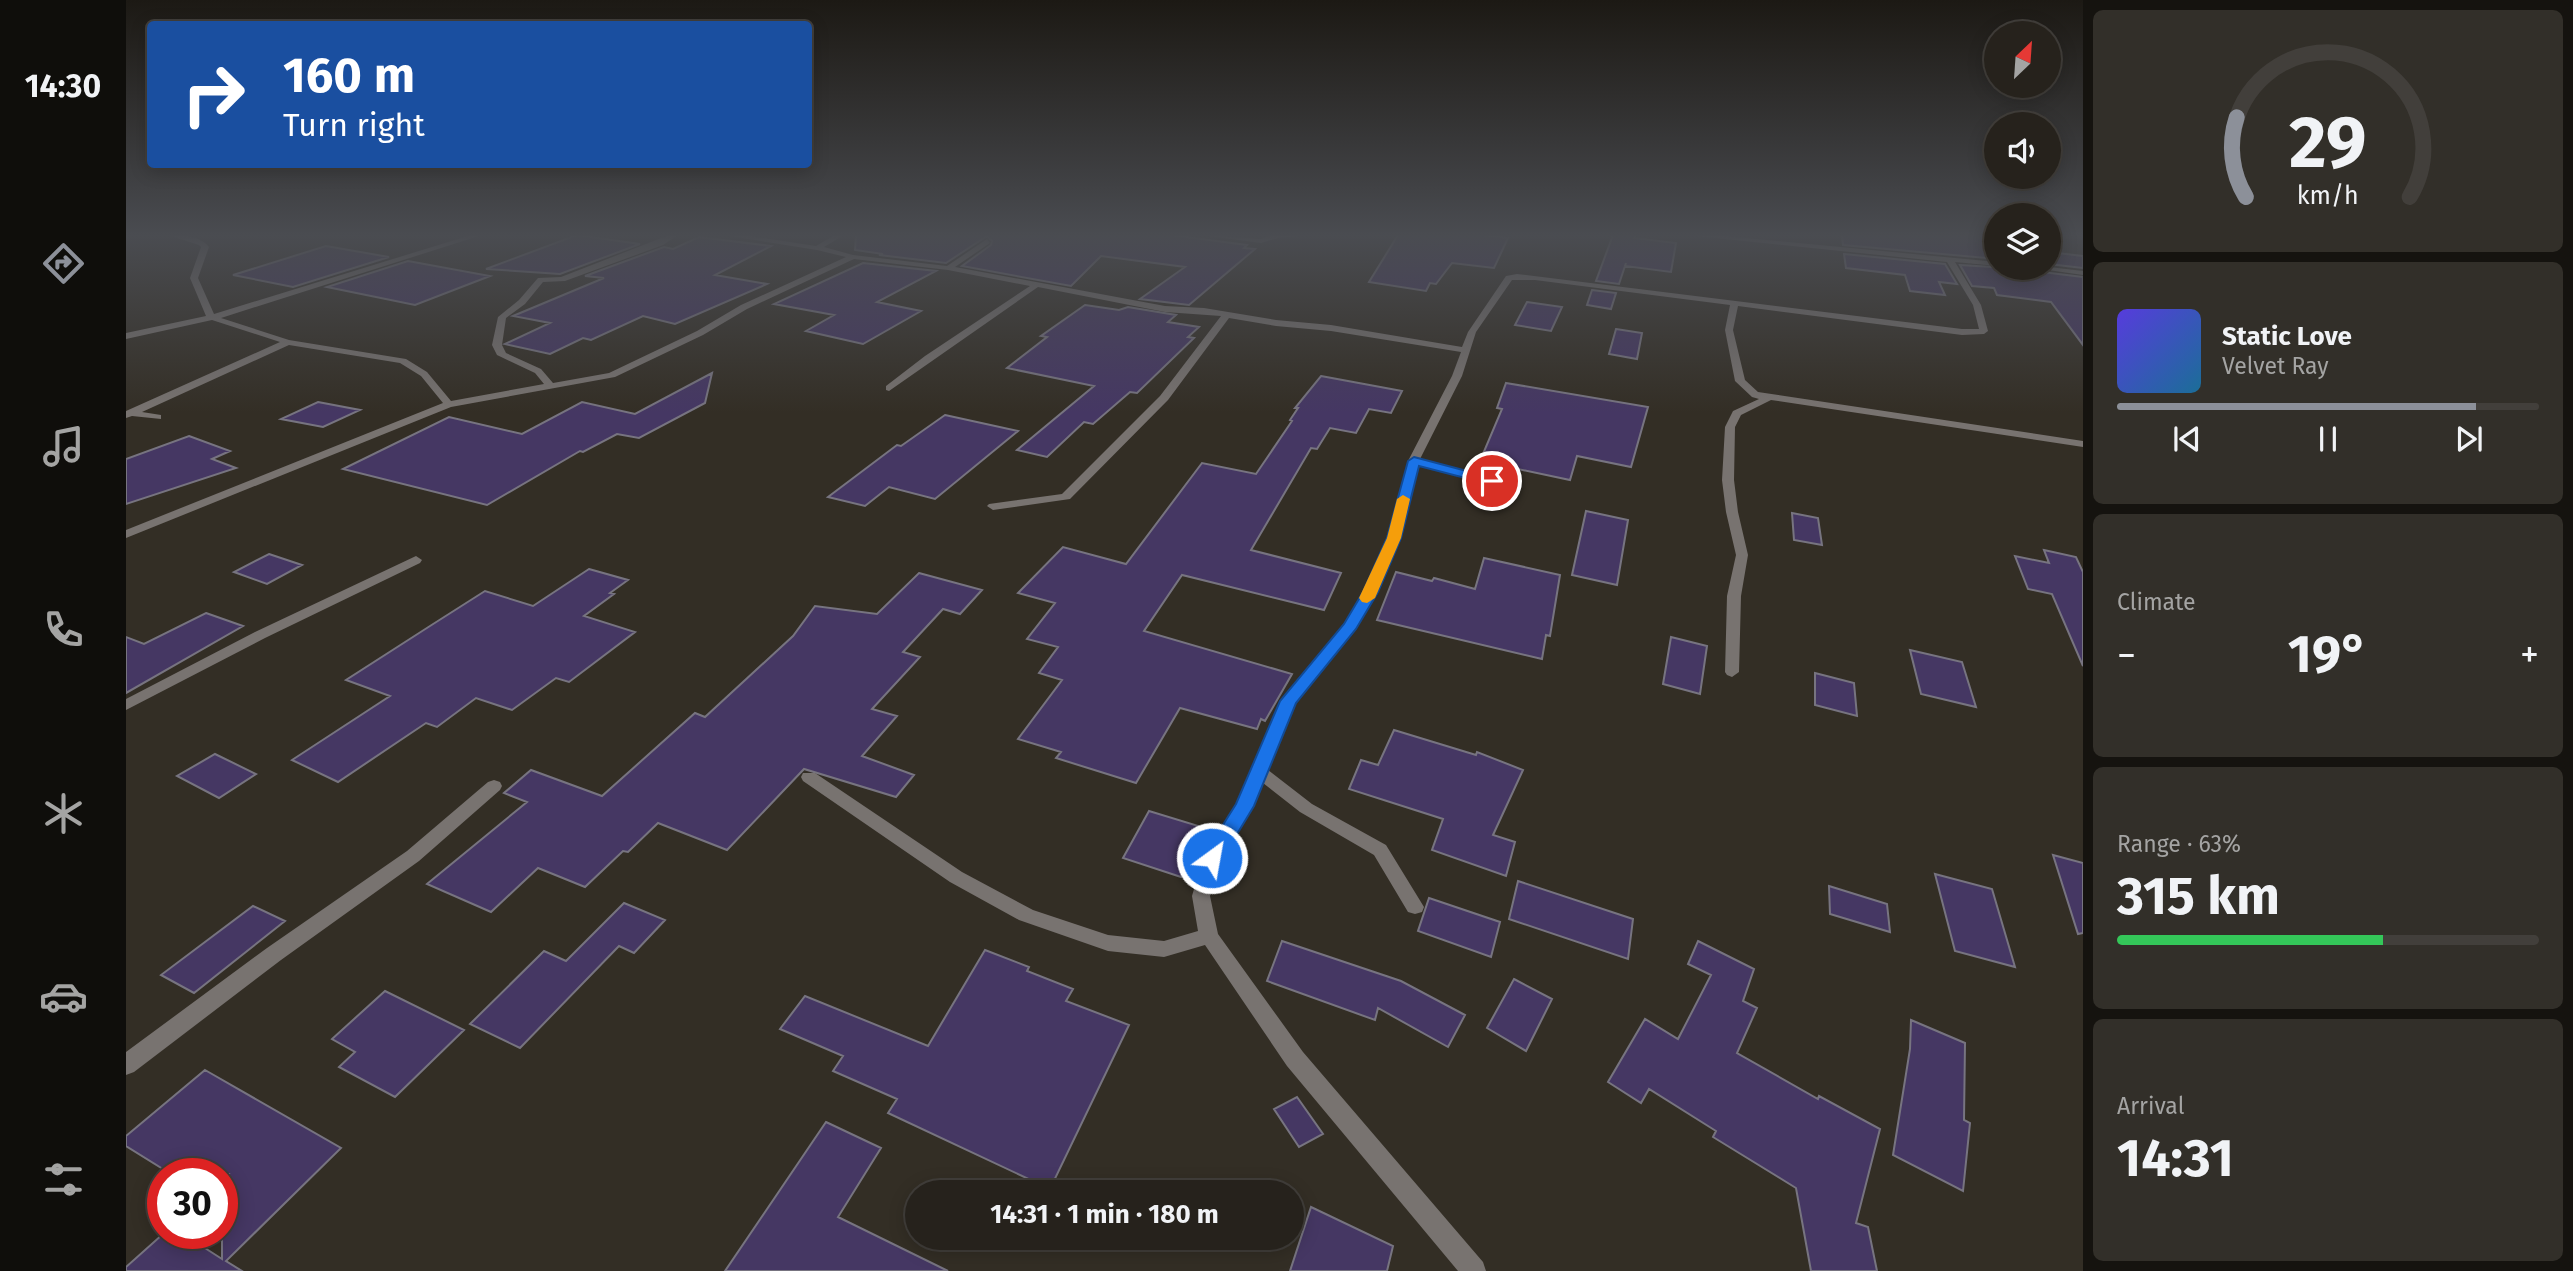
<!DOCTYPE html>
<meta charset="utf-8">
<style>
:root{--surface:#26221c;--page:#322f29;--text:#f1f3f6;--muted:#a4a4a3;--line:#423f3b;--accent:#8c9099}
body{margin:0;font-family:"Fira Sans",sans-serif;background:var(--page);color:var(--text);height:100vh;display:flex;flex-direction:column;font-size:26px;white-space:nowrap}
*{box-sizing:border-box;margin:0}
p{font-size:23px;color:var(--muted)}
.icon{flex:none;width:38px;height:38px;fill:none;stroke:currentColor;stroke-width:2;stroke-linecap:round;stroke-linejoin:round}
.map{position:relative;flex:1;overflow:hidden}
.drawer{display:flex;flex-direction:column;gap:10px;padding:10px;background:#15130f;width:490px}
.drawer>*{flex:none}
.guide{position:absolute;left:21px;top:21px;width:665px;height:147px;border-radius:7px;box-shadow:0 4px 18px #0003,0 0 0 2px var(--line);background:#1a4fa0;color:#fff;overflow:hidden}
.needle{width:46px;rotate:25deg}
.buttons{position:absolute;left:1858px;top:21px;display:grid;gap:14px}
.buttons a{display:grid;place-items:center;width:77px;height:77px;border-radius:50%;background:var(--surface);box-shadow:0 4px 18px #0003,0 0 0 2px var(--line);font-size:35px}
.speed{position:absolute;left:21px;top:1158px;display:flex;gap:14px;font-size:35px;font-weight:700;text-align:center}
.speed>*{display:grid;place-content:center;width:91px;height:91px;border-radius:50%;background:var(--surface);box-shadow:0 4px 18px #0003,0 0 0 2px var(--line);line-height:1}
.speed .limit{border:10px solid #d22;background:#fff;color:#111}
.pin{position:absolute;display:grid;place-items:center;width:60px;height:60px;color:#fff;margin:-30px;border:4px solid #fff;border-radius:50%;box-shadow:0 2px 7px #0007}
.me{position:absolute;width:77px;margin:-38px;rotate:32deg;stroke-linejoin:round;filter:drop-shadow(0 0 5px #0008)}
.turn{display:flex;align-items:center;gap:24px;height:147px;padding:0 21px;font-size:32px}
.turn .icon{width:91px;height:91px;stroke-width:2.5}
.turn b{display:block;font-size:49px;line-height:60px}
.big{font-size:52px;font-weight:700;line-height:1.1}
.drawer .tile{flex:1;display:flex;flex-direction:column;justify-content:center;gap:10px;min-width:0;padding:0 24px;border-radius:10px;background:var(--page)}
.drawer .dial{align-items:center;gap:0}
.dial svg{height:182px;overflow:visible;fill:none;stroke:var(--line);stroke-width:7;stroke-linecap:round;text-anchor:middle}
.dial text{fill:var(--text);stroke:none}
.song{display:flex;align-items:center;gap:21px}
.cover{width:84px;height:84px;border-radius:10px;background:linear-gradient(135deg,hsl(250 70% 55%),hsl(200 70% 35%))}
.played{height:7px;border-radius:4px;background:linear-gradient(90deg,var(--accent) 85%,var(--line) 85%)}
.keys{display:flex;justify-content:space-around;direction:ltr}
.heat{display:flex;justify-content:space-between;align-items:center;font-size:38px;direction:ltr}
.charge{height:10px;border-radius:5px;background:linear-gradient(90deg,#34c759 63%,var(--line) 0)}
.trip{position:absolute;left:779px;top:1180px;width:399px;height:70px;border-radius:35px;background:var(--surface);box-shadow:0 4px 18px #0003,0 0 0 2px var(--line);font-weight:700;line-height:70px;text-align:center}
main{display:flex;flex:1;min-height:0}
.tab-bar{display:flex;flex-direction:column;width:126px;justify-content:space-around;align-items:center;background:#0f0e0b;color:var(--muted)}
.tab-bar .icon{width:49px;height:49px}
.tab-bar .on{color:var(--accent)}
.tab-bar b{font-size:32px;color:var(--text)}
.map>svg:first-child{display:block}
</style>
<main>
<nav class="tab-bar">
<b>14:30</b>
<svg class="icon on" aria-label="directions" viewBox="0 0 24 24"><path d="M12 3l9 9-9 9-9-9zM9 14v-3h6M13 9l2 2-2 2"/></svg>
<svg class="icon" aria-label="music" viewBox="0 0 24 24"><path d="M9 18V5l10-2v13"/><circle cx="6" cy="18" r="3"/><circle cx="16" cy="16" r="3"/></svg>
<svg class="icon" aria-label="phone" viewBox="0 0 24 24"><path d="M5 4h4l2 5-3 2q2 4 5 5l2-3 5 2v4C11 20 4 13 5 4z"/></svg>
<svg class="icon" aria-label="climate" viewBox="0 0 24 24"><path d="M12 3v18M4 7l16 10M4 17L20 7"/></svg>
<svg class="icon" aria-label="car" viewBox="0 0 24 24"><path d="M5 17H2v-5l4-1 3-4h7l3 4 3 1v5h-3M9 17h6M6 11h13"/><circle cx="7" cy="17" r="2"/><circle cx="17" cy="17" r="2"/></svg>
<svg class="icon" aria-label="filters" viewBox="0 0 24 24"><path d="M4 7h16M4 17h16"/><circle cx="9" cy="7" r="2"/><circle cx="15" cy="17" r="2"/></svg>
</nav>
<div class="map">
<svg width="1957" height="1271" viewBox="0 0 1957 1271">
<rect width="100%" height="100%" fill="#332e25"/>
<path fill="#453763" stroke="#777480" stroke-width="2" d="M 451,235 L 514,244 L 434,274 L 360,269 Z
M 730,235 L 1045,235 L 1121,245 L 1118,248 L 1129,249 L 1063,305 L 1014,299 L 1059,267 L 975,256 L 945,286 L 836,266 L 865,245 L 866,241 L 861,236 L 820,263 L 753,255 L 757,254 L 729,250 Z
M 1272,235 L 1357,235 L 1382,238 L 1368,268 L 1326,263 L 1310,284 L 1304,283 L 1300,291 L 1243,282 Z
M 1487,235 L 1509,235 L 1508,238 L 1550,243 L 1545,272 L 1499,266 L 1500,263 L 1493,284 L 1470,281 Z
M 1716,235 L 1871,235 L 1871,259 L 1717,245 Z
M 573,237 L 645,246 L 589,275 L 641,284 L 549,324 L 517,316 L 465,340 L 457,338 L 424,354 L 379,344 L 424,323 L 387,316 L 478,278 L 459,276 L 538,247 L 547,249 Z
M 200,246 L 263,257 L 167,287 L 107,275 Z
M 1923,252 L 1957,256 L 1957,268 L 1923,264 Z
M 1718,254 L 1819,264 L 1831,284 L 1813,282 L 1819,295 L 1784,291 L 1779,275 L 1720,268 Z
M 282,261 L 364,276 L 289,305 L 201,287 Z
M 737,263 L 810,271 L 751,302 L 795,311 L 737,344 L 680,331 L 708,315 L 648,304 Z
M 1834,265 L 1883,268 L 1957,277 L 1957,345 L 1925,302 L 1871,295 L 1868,288 L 1846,286 Z
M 1466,290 L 1490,293 L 1485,309 L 1461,305 Z
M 1401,302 L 1436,307 L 1425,331 L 1389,325 Z
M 959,305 L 993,310 L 1002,307 L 1050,315 L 1042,322 L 1073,327 L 1062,337 L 1068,338 L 1011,393 L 1004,392 L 967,424 L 958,422 L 921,457 L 891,450 L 968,386 L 881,368 L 921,337 L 915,336 Z
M 1490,329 L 1516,333 L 1511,359 L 1483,354 Z
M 586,373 L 579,403 L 513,438 L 491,434 L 457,452 L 454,451 L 361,505 L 217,469 L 323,417 L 396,434 L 456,402 L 509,414 Z
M 1195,376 L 1276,391 L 1265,413 L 1243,409 L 1230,433 L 1204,428 L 1191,449 L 1185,448 L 1125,550 L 1215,573 L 1198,610 L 1056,575 L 1018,631 L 1166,674 L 1139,721 L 1135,719 L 1131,729 L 1054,708 L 1010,783 L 930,758 L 935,752 L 892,739 L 936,680 L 913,673 L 932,647 L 901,639 L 929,603 L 892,593 L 937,547 L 1000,564 L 1076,463 L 1130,474 L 1166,421 L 1164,420 L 1172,408 L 1169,408 Z
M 1380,383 L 1522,407 L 1505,467 L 1451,456 L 1444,480 L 1354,461 L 1376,409 L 1371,408 Z
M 192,402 L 234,410 L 197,427 L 155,419 Z
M 819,415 L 892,431 L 809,499 L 763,487 L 739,506 L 702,497 L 771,445 L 775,446 Z
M 63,436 L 104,451 L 86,459 L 110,468 L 0,504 L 0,459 Z
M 1460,511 L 1502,520 L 1491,585 L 1446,575 Z
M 1666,513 L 1692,518 L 1696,545 L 1668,540 Z
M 1918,550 L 1950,557 L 1957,572 L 1957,666 L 1926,594 L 1902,589 L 1889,556 L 1923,563 Z
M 143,554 L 176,565 L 141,584 L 108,572 Z
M 1358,558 L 1434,575 L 1424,636 L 1420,635 L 1416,659 L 1251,620 L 1270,572 L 1306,581 L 1308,578 L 1349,589 Z
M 463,569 L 502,580 L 484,593 L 488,594 L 458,616 L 509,632 L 443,682 L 430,678 L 386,710 L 350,698 L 311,727 L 300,723 L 212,782 L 166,760 L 264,696 L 220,680 L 304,626 L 359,591 L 407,606 Z
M 793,573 L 856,590 L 834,614 L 817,609 L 777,652 L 794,657 L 746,709 L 771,716 L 736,756 L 788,775 L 770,797 L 678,769 L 601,850 L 532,823 L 502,852 L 497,851 L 459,887 L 412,868 L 365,912 L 301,884 L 401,802 L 378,793 L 405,770 L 476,796 L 569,713 L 579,717 L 667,636 L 689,606 L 751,614 Z
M 80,613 L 117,626 L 0,693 L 0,637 L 18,644 Z
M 1545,637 L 1581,646 L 1574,694 L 1537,684 Z
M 1784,650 L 1836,662 L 1850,707 L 1795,694 Z
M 1689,673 L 1728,683 L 1731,716 L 1689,705 Z
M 1268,730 L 1350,755 L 1351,752 L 1397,770 L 1367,835 L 1389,842 L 1380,876 L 1306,850 L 1317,819 L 1223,789 L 1235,760 L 1252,765 Z
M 89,754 L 130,774 L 93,798 L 51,776 Z
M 1023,811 L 1079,828 L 1055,877 L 997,858 Z
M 1927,855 L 1957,863 L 1957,933 L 1952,934 Z
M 1809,874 L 1866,889 L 1889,967 L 1829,951 Z
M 1392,881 L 1507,919 L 1502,959 L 1383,919 Z
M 1703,886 L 1761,904 L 1764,932 L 1704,914 Z
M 1303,898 L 1374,922 L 1365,957 L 1292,931 Z
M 498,903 L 539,920 L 508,953 L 493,946 L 394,1048 L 344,1024 L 418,951 L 440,961 Z
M 127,906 L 159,921 L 68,993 L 35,975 Z
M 1156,941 L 1275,981 L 1339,1015 L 1322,1047 L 1252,1008 L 1249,1020 L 1141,981 Z
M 1572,941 L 1628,969 L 1617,1001 L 1631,1008 L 1611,1053 L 1692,1099 L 1693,1096 L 1754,1129 L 1730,1223 L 1742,1227 L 1751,1271 L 1685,1271 L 1670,1188 L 1587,1137 L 1590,1131 L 1523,1089 L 1515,1103 L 1482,1082 L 1519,1019 L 1552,1039 L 1585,975 L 1562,964 Z
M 859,950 L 903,967 L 901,971 L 947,989 L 940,1001 L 1003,1025 L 924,1189 L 762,1113 L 771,1099 L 707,1071 L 717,1056 L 654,1029 L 679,996 L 802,1046 Z
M 1388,979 L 1426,999 L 1400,1051 L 1361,1028 Z
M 259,991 L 338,1030 L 269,1097 L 213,1067 L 229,1052 L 206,1039 Z
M 1785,1020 L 1839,1043 L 1838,1120 L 1844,1123 L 1837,1191 L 1767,1155 L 1784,1049 Z
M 79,1070 L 215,1148 L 100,1261 L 116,1271 L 0,1271 L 0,1267 L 37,1234 L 57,1234 L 96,1259 L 96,1179 L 102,1174 L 45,1174 L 0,1146 L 0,1136 Z
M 1171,1097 L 1197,1134 L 1173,1147 L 1148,1109 Z
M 700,1122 L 755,1148 L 712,1217 L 822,1271 L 599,1271 Z
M 1185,1207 L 1267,1246 L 1261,1271 L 1164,1271 Z"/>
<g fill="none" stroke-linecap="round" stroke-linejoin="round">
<path fill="#787370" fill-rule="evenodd" d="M 42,235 C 55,235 75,236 83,247 L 72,278 L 88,314 L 345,235 L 356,235 L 95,318 L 163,340 L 280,359 L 301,372 L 325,401 L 418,384 L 409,373 L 371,355 L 366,345 L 372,317 L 393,300 L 412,278 L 435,277 L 543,235 L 552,235 L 537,245 L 439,281 L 417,282 L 399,304 L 380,318 L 376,345 L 380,353 L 415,369 L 427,383 L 483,373 L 571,331 L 615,305 L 720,257 L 691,250 L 598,235 L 617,235 L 690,246 L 709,235 L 718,235 L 698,247 L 727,255 L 821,266 L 861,239 L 864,243 L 829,267 L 1039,306 L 1078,308 L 1150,320 L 1205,325 L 1336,347 L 1342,332 L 1380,276 L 1391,274 L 1836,329 L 1853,329 L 1847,305 L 1821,262 L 1561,235 L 1588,235 L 1871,262 L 1871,266 L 1829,262 L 1855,305 L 1862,331 L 1858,334 L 1836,335 L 1612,306 L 1607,330 L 1619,380 L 1632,392 L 1957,441 L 1957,447 L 1645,400 L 1615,415 L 1609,427 L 1608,480 L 1612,512 L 1622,555 L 1615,596 L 1613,672 L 1606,677 L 1601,675 L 1599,672 L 1601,596 L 1610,555 L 1600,512 L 1596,480 L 1599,427 L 1607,411 L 1633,399 L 1626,397 L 1609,381 L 1599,330 L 1604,305 L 1409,280 L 1386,280 L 1350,332 L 1336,376 L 1294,459 L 1370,479 L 1372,481 L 1366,484 L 1292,465 L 1274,538 L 1252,592 L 1230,629 L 1169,703 L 1142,770 L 1186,804 L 1260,845 L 1298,907 L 1296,912 L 1289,914 L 1282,912 L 1248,855 L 1174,812 L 1137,783 L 1127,806 L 1095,859 L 1084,896 L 1092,934 L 1177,1052 L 1357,1262 L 1360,1271 L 1332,1271 L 1161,1066 L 1079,945 L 1038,957 L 982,951 L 893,920 L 824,882 L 677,781 L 675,777 L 677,773 L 689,773 L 836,872 L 907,910 L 982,935 L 1038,941 L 1072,931 L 1066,896 L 1077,858 L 1111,805 L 1154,701 L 1219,624 L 1238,592 L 1262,538 L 1282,461 L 1326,376 L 1335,352 L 1205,331 L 1150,326 L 1103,318 L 1042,400 L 944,499 L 867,510 L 861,506 L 863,504 L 936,494 L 1034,396 L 1095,316 L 1039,312 L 912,287 L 763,391 L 760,390 L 760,386 L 799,356 L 904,286 L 822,270 L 728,259 L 621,309 L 577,335 L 489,377 L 325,407 L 0,538 L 0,530 L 317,403 L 295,376 L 274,363 L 163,345 L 16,412 L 35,415 L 35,419 L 6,416 L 0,418 L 0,411 L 154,342 L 86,320 L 0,339 L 0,333 L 80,316 L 64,278 L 75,247 L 73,245 Z
M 1075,235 L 1135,239 L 1147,235 L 1183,235 L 1152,238 L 1135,243 Z
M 1923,267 L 1957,271 L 1957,275 L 1908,268 Z
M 290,556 L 296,560 L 294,563 L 139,638 L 0,710 L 0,699 L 129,632 Z
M 368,780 L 374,782 L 376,786 L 374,790 L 293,861 L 155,960 L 8,1072 L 0,1075 L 0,1052 L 141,948 L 281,851 L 362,782 Z"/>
</g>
<linearGradient id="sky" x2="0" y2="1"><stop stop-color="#1c1914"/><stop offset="0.57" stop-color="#4a4c51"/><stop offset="1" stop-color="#4a4c51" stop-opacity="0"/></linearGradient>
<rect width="1957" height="413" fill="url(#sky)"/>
<path fill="#1a73e8" stroke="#114b97" stroke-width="2" d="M 1288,457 L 1371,479 L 1373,481 L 1366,485 L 1293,466 L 1275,538 L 1252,592 L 1230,629 L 1170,703 L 1128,806 L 1093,864 L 1086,866 L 1079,864 L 1076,858 L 1110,804 L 1154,701 L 1218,624 L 1237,592 L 1261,538 L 1282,461 Z"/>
<path fill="#f59e0b" d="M 1277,495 L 1284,499 L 1275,538 L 1249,598 L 1241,603 L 1236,602 L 1233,598 L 1261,538 L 1271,499 Z"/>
</svg>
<div class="buttons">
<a><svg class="needle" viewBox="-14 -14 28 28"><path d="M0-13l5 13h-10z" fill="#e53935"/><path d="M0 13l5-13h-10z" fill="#a4a4a3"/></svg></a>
<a><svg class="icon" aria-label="sound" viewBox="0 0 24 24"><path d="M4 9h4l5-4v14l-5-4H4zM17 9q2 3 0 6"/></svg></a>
<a><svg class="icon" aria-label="layers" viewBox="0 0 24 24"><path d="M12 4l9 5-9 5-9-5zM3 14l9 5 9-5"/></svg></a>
</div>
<div class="speed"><div class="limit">30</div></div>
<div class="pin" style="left:1366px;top:481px;background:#d93025"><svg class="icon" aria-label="arrive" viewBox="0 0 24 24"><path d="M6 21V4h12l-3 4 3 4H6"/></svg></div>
<svg class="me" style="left:1086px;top:858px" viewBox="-20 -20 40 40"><circle r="17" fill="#1a73e8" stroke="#fff" stroke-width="3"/><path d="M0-11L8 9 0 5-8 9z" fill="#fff"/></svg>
<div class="trip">14:31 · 1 min · 180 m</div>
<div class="guide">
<div class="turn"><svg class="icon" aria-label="right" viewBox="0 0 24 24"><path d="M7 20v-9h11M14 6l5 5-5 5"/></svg><div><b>160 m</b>Turn right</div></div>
</div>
</div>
<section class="drawer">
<div class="tile dial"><svg viewBox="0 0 100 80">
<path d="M14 69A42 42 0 1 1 86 69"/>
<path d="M14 69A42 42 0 0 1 10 34" stroke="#8c9099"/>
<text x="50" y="56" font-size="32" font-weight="700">29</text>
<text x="50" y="72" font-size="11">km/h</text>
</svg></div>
<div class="tile">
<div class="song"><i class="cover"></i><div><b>Static Love</b><p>Velvet Ray</p></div></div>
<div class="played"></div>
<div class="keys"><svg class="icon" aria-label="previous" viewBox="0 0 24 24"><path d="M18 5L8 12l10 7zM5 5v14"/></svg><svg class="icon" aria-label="pause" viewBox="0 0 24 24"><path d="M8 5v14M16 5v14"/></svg><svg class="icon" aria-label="next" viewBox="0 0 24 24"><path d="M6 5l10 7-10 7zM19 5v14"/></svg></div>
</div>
<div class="tile"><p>Climate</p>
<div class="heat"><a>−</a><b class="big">19°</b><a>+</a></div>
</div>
<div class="tile"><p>Range · 63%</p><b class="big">315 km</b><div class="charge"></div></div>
<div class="tile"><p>Arrival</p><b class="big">14:31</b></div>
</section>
</main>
